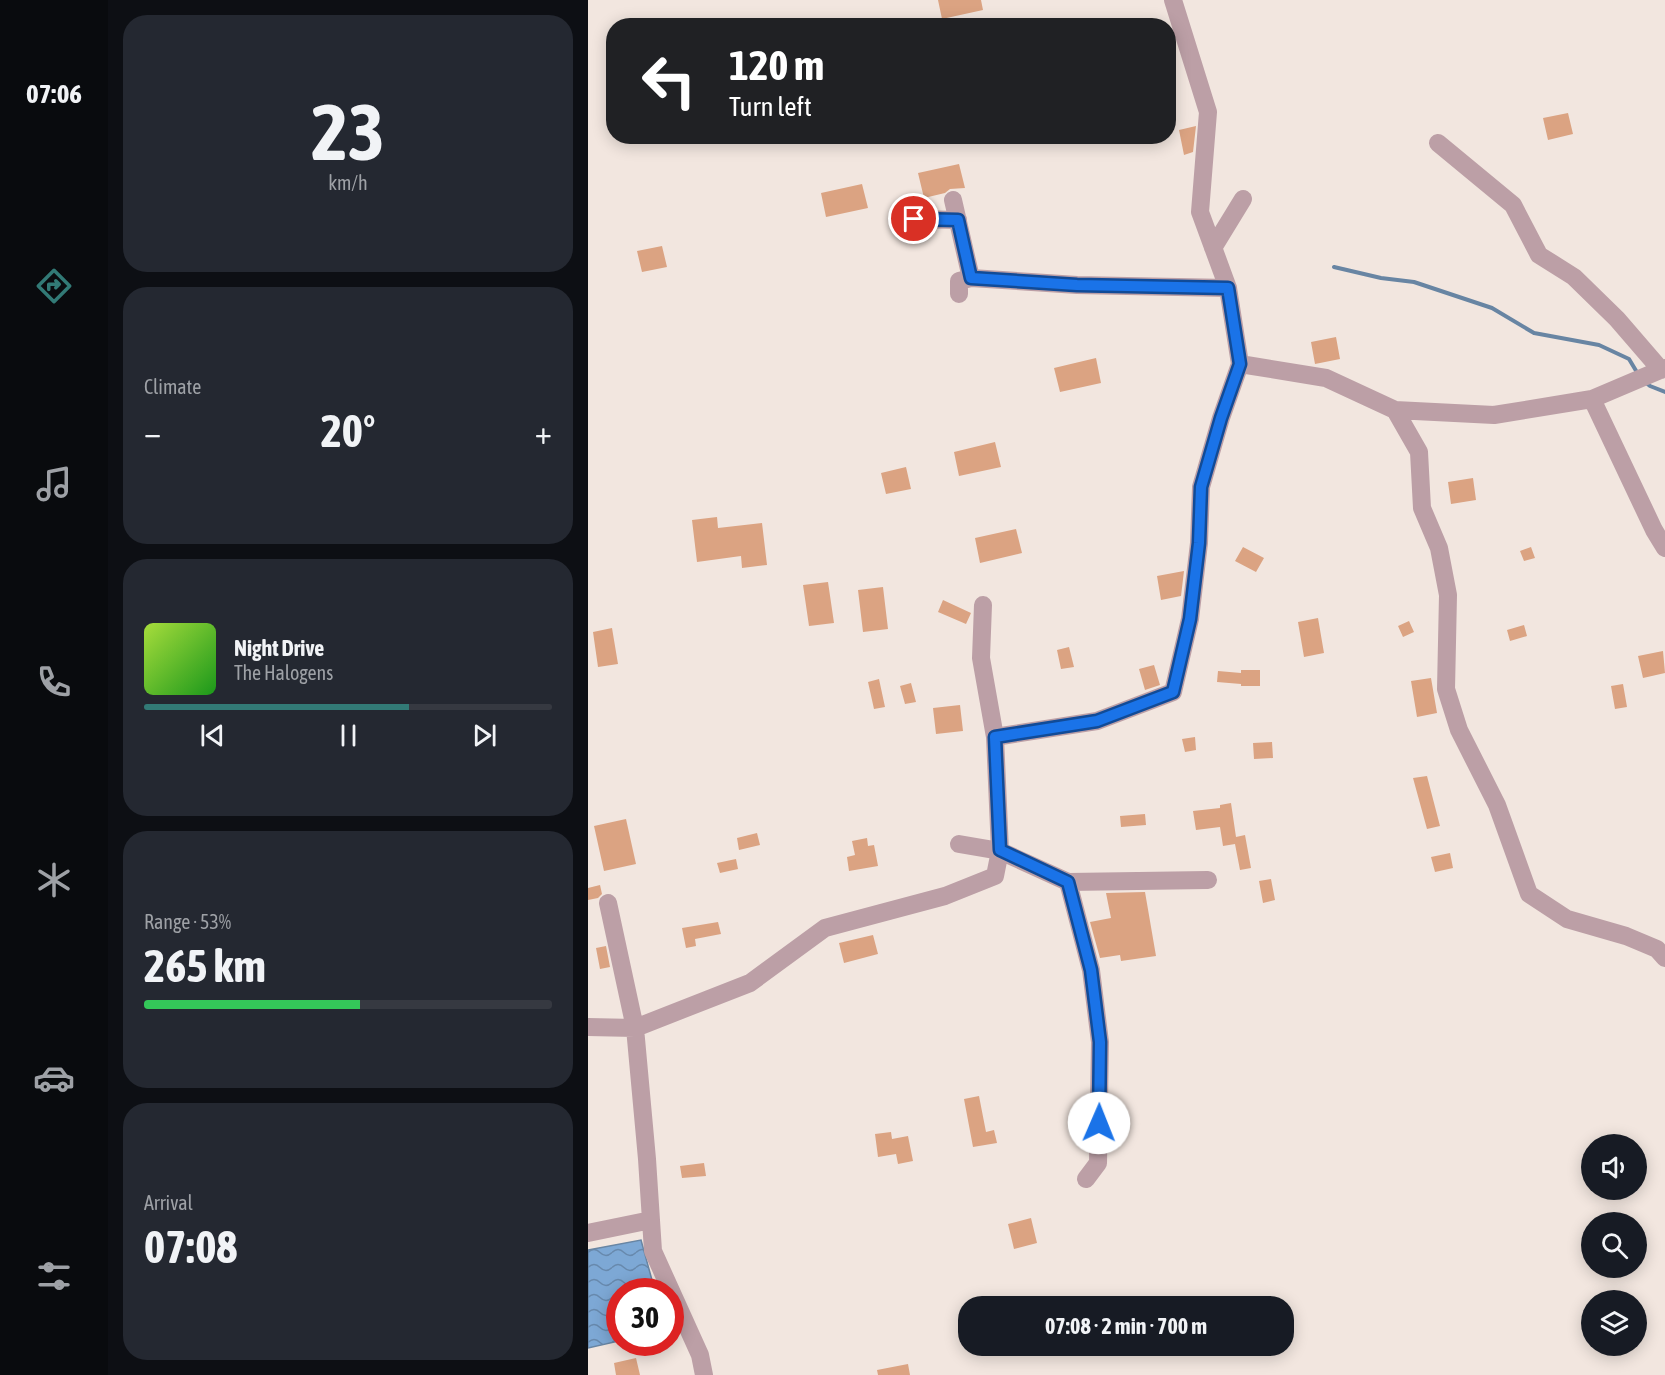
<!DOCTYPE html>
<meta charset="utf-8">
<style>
:root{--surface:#171b24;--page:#242831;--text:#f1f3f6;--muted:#9ea1a6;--line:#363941;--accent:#327a76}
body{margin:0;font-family:"Asap Condensed",sans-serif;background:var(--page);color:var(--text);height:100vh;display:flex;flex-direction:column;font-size:22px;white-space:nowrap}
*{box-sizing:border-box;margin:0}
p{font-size:20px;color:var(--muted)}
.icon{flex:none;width:33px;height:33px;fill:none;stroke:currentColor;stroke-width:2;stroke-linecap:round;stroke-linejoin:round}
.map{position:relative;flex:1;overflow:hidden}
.details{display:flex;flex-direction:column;gap:15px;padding:15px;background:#0d0f14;width:480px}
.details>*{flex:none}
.banner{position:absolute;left:18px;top:18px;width:570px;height:126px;border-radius:24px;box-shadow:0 3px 15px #0003;background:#202124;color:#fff;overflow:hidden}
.buttons{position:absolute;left:993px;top:1134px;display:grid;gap:12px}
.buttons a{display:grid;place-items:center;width:66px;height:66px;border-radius:50%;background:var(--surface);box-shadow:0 3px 15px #0003;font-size:30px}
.speed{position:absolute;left:18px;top:1278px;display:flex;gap:12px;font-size:30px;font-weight:700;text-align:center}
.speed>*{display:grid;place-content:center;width:78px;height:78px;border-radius:50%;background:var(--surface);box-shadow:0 3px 15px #0003;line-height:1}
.speed .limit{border:9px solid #d22;background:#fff;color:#111}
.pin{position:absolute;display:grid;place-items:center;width:51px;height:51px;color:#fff;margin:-26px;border:3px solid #fff;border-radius:50%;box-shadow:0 2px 6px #0007}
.me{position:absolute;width:66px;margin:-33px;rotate:1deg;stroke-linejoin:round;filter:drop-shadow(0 0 4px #0008)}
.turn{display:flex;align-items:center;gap:21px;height:126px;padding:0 24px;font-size:27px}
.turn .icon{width:78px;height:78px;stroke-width:2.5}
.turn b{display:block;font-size:42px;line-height:51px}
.big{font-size:45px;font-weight:700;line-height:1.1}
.details .widget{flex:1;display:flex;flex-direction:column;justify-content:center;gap:9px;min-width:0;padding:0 21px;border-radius:24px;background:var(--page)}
.details .dial{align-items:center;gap:0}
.dial b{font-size:78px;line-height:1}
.song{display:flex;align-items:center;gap:18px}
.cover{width:72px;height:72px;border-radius:9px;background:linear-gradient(135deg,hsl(80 70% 55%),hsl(120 70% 35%))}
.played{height:6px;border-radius:3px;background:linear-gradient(90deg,var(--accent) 65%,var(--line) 65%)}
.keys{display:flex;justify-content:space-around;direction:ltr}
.heat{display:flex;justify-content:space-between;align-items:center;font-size:33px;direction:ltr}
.charge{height:9px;border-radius:4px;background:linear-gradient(90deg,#34c759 53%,var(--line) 0)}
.trip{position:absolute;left:370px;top:1296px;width:336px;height:60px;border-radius:24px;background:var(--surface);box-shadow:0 3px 15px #0003;font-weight:700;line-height:60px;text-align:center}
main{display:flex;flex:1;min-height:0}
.dock{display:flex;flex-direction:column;width:108px;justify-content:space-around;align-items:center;background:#090b0e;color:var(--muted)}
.dock .icon{width:42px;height:42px}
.dock .selected{color:var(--accent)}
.dock b{font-size:27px;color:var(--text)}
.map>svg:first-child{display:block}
</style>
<main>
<nav class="dock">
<b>07:06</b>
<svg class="icon selected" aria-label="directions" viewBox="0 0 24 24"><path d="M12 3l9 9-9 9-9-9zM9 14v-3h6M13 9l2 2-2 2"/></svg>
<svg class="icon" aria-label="music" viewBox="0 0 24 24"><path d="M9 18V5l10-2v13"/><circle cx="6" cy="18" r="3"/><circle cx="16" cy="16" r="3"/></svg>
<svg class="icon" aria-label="phone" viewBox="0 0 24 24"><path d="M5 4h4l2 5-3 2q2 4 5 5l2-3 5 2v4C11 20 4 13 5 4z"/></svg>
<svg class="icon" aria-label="climate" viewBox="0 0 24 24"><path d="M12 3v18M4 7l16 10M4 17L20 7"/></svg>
<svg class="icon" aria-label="car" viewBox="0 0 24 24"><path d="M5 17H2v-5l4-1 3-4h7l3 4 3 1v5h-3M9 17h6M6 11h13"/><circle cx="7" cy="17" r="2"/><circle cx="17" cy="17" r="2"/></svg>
<svg class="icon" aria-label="filters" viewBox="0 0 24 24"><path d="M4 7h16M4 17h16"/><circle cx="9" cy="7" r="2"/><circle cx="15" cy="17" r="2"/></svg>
</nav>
<section class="details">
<div class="widget dial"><b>23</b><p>km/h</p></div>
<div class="widget"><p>Climate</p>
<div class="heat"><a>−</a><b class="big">20°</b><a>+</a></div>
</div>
<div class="widget">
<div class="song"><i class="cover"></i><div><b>Night Drive</b><p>The Halogens</p></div></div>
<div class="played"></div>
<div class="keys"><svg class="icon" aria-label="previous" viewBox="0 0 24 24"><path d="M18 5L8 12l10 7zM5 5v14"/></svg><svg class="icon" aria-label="pause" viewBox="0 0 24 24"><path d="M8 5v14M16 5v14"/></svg><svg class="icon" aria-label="next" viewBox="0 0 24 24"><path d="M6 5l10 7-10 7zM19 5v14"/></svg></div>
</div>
<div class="widget"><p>Range · 53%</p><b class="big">265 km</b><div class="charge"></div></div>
<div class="widget"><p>Arrival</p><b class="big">07:08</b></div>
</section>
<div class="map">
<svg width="1077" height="1375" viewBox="0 0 1077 1375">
<defs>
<pattern id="water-waves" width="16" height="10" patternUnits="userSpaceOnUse" patternTransform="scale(1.5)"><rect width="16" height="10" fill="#7da8d5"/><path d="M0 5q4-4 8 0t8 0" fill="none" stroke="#6789ad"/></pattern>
</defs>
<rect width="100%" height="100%" fill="#f2e6df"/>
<path fill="url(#water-waves)" stroke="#6885a3" stroke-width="1.5" d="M 53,1240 L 67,1291 L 32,1292 L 31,1341 L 0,1348 L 0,1250 Z"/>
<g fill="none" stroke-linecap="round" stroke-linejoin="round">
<path stroke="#6885a3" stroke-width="4" d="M 746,267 L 793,278 L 826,282 L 904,308 L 946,333 L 1011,345 L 1041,359 L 1050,374
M 1057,382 L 1062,386 L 1077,392"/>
</g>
<path fill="#dba382" d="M 350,0 L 393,0 L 395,10 L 354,19 Z
M 980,113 L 985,134 L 960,140 L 955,118 Z
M 608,126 L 605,152 L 596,155 L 591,130 Z
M 371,164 L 377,188 L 362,189 L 357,193 L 336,198 L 330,173 Z
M 274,184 L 280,208 L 238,217 L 233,193 Z
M 74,246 L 79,267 L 54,272 L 49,251 Z
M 748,337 L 752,359 L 727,364 L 723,342 Z
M 508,358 L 513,383 L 472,392 L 466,368 Z
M 407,442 L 413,467 L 371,476 L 366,452 Z
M 318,467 L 323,489 L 298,494 L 293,473 Z
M 885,478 L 888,500 L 863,504 L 860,482 Z
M 129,517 L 130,528 L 174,523 L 179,565 L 154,568 L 153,556 L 109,562 L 104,520 Z
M 428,529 L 434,553 L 392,563 L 387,538 Z
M 655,547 L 676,558 L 668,572 L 647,561 Z
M 943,547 L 947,558 L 936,561 L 932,551 Z
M 596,571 L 593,596 L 573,600 L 569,576 Z
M 240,582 L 246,623 L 221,626 L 215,585 Z
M 295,587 L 300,629 L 275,632 L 270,590 Z
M 355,600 L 383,613 L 378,624 L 350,612 Z
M 730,618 L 736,653 L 716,657 L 710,622 Z
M 821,621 L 826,632 L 815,637 L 810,626 Z
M 936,625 L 939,636 L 922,641 L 919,630 Z
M 24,628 L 30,664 L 10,667 L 5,632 Z
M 481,647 L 486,667 L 473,669 L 469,650 Z
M 1075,651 L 1077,673 L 1055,678 L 1050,656 Z
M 566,665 L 572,685 L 557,690 L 551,669 Z
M 653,670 L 672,670 L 672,686 L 653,686 L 653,684 L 629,682 L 630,671 L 653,673 Z
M 843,678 L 849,713 L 829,717 L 823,681 Z
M 291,679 L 297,707 L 286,709 L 280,682 Z
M 323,683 L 328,702 L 317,704 L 312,686 Z
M 1035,684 L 1039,707 L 1027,709 L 1023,686 Z
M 372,705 L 375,731 L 348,734 L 345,708 Z
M 607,737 L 608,750 L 597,752 L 594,739 Z
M 684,742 L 685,758 L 666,759 L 665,743 Z
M 839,776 L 852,826 L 839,829 L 825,778 Z
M 643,803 L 648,837 L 657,835 L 663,868 L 652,870 L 647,844 L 635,846 L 632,827 L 608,830 L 605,811 L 632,808 L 632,805 Z
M 557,814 L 558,825 L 533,827 L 532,816 Z
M 38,819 L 48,864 L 16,871 L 6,826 Z
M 169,833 L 172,845 L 151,850 L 149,838 Z
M 279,838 L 280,846 L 286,845 L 290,866 L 261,871 L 259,857 L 267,855 L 264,841 Z
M 862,853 L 865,868 L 847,872 L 843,857 Z
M 148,859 L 150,869 L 132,873 L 129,863 Z
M 683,879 L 687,900 L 675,903 L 671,881 Z
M 12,885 L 14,894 L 10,898 L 0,900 L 0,888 Z
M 557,892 L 568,956 L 533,961 L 532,955 L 512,958 L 502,922 L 523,918 L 518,893 Z
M 130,922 L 133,934 L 107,939 L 108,946 L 98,948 L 94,928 Z
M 285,935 L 290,954 L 256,963 L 251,943 Z
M 18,946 L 22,967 L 12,969 L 8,948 Z
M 391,1096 L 398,1132 L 406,1130 L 409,1143 L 385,1147 L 376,1099 Z
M 303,1132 L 304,1139 L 320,1136 L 325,1161 L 310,1164 L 308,1154 L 290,1157 L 287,1134 Z
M 116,1163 L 118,1176 L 94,1178 L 92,1166 Z
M 443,1218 L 449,1243 L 426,1249 L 420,1224 Z
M 48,1358 L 52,1375 L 28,1375 L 26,1363 Z
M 320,1364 L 322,1375 L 290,1375 L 289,1370 Z"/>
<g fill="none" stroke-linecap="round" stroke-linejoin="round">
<path stroke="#bc9fa6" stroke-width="18" d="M 850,143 L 925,205 L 951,255 L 986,277 L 1029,319 L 1073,370
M 365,200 L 383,278 L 489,285 L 640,288
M 326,219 L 370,220
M 625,248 L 655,199
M 371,294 L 371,281 L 383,278
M 652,364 L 738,378 L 807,410 L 906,415 L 1004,399 L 1066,530 L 1077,548
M 1004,399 L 1077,368
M 807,410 L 831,452 L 834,508 L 851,548 L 860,595 L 858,689 L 871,730 L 909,805 L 941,894 L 979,919 L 1038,936 L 1069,949 L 1077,958
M 407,737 L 509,721 L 585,692 L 602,619 L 611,543 L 613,487 L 633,418 L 652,364 L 640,288 L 612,212 L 620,112 L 585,0
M 371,844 L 412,851 L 480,882
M 20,903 L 47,1028 L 162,983 L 237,928 L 357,896 L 407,876 L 412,851 L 407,737 L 393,658 L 395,605
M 0,1027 L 47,1028 L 59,1159 L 65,1251 L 112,1355 L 116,1375
M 498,1179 L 510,1163 L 512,1042 L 503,970 L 480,882 L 620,880
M 0,1233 L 63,1220"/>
</g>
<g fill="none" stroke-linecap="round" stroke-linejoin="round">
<defs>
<path id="route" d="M 326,219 L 370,220 L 383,278 L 489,285 L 640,288 L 652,364 L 633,418 L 613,487 L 611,543 L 602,619 L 585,692 L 509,721 L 407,737 L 412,850 L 480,882 L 503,970 L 512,1042 L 511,1123"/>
</defs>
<use href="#route" stroke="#114b97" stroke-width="15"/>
<use href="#route" stroke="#1a73e8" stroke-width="10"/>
</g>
</svg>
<div class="buttons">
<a><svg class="icon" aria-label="sound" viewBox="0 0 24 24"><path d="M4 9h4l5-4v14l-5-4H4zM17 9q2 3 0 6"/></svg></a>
<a><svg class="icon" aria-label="search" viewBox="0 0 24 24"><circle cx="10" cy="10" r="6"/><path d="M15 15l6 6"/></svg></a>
<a><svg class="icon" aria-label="layers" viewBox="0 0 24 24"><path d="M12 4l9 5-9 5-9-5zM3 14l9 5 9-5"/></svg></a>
</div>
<div class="speed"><div class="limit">30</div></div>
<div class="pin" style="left:326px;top:219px;background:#d93025"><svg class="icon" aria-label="arrive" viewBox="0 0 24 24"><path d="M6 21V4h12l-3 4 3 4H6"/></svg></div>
<svg class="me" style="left:511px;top:1123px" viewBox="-20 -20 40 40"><circle r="19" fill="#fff"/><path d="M0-13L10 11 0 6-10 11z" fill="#1a73e8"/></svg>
<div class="trip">07:08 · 2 min · 700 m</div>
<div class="banner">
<div class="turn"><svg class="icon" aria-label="left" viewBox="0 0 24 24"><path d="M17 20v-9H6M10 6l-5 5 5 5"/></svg><div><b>120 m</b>Turn left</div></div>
</div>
</div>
</main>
